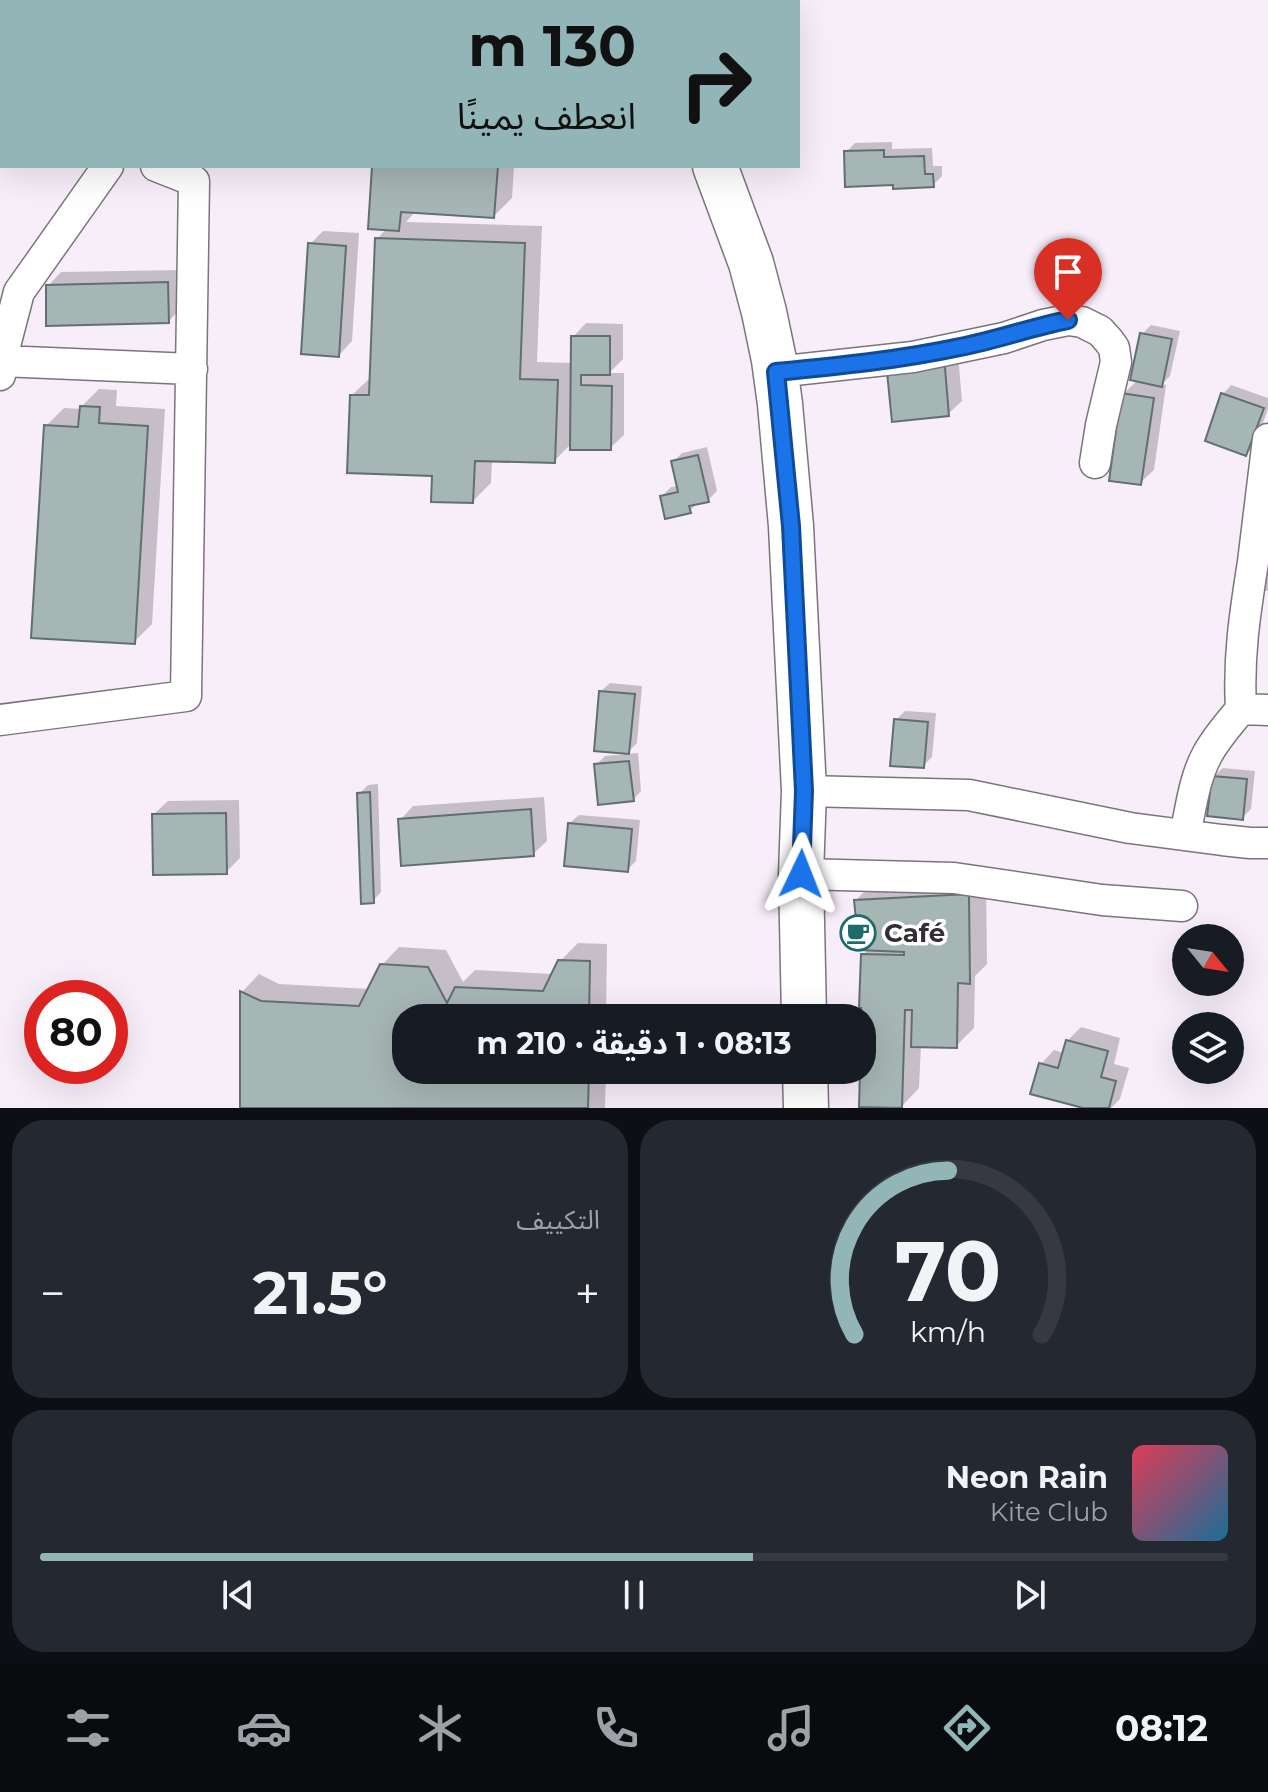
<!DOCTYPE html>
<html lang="ar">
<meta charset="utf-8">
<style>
:root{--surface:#171b24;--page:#242831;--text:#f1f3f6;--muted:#9ea1a6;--line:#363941;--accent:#92b6b7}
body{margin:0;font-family:Montserrat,"Noto Sans Arabic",sans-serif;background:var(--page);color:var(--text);direction:rtl;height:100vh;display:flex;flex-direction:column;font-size:30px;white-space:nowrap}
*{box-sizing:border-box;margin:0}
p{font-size:26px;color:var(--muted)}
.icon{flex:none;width:44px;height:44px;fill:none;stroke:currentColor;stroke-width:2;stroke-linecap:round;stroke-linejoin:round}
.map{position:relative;height:1108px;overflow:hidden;direction:ltr}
.side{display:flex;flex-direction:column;gap:12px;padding:12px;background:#0d0f14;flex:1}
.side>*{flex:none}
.banner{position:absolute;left:0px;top:0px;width:800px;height:168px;box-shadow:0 8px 32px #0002;direction:rtl;background:#92b6b7;color:#111;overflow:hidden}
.needle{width:52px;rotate:120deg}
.tools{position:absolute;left:1172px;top:924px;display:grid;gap:16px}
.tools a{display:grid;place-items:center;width:72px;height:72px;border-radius:50%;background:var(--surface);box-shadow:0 8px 32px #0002;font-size:40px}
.speed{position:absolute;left:24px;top:980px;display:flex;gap:16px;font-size:40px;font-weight:700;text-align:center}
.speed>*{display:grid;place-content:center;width:104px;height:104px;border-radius:50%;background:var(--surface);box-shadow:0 8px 32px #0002;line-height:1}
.speed .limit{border:12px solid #d22;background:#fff;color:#111}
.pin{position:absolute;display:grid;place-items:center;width:68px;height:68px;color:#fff;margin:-82px -34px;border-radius:50% 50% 50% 0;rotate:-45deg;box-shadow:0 0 8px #0007}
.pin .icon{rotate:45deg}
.me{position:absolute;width:88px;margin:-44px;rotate:2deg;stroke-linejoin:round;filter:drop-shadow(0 0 6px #0008)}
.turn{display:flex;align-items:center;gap:28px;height:168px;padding:0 32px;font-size:36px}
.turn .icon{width:104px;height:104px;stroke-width:2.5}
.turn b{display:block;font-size:56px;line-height:68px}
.big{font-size:60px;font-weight:700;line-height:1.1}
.side .card{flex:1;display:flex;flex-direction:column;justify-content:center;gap:12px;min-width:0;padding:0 28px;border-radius:32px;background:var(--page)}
.side .dial{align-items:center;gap:0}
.dial svg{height:208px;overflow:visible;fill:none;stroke:var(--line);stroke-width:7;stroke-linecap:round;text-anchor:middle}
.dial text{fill:var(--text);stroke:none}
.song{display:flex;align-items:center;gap:24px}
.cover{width:96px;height:96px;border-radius:12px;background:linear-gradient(135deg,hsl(350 70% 55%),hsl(200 70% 35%))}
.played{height:8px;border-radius:4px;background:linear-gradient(90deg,var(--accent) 60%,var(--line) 60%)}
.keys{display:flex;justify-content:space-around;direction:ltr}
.heat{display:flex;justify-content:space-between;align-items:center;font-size:44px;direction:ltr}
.side .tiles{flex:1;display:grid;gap:12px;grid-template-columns:1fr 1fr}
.card:last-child{grid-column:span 2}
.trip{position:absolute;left:392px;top:1004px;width:484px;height:80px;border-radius:32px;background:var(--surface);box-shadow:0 8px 32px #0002;font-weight:700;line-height:80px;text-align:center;direction:rtl}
.dock{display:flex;height:128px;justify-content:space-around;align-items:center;background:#090b0e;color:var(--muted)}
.dock .icon{width:56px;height:56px}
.dock .active{color:var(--accent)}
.dock b{font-size:36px;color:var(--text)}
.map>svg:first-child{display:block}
</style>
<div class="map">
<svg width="1268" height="1108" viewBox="0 0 1268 1108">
<rect width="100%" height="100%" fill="#f7eef9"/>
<path fill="#0003" d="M 92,0 L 112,0 L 111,2 L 90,2 Z
M 892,142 L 892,149 L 932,148 L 933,166 L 942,166 L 942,176 L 933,185 L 894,183 L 846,152 L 855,143 Z
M 374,166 L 514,166 L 512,198 L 494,216 L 416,211 L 406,222 L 542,226 L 537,362 L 573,363 L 573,337 L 586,323 L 623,324 L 623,359 L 609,373 L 624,373 L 624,435 L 610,448 L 572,443 L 554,461 L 492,459 L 491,483 L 473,501 L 434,474 L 352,395 L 370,378 L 377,239 L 387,228 Z
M 323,231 L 359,233 L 352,341 L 339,355 L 310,244 Z
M 181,270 L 181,308 L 168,322 L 48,286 L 61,272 Z
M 1151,325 L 1180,331 L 1170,376 L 1162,384 L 1166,385 L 1154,470 L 1140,483 L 1123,394 L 1138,380 L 1142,334 Z
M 957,344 L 962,401 L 948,414 L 889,362 Z
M 1231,385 L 1268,398 L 1268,409 L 1255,445 L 1246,454 L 1223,394 Z
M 99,389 L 117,390 L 116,406 L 165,409 L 152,624 L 134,642 L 46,426 L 64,408 L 81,409 L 81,407 Z
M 707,447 L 717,491 L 708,500 L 698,502 L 690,511 L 662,496 L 671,487 L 678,486 L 673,462 L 682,453 Z
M 1268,533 L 1268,591 L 1261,590 Z
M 610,683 L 642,686 L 637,743 L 626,754 L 638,753 L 641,791 L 633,800 L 596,765 L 605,756 L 626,754 L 601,691 Z
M 905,711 L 936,713 L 932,757 L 923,766 L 896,720 Z
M 1223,768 L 1255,771 L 1251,809 L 1242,818 L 1214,776 Z
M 378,784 L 381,892 L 373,901 L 359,794 L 368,785 Z
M 544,797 L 547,841 L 533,854 L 400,820 L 413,806 Z
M 239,800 L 240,858 L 226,872 L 154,814 L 168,801 Z
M 579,815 L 640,820 L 636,861 L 627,870 L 570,823 Z
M 986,877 L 987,964 L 975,976 L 974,1028 L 956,1046 L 921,1045 L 919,1088 L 902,1106 L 861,1070 L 863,955 L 869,949 L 856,900 L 874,882 Z
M 578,943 L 607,944 L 606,1018 L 406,1018 L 406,1070 L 606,1070 L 605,1108 L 242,1108 L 242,992 L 259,974 L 279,984 L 370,989 L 381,966 L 399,947 L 446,950 L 463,982 L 475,970 L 554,974 L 560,961 Z
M 1081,1027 L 1120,1038 L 1114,1064 L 1129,1068 L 1120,1099 L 1111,1108 L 1091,1108 L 1041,1064 L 1054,1050 L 1064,1053 L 1067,1041 Z"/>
<path fill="#a6b6b5" stroke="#616f6f" stroke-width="2" d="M 884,150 L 884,157 L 924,156 L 925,174 L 933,174 L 934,187 L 893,189 L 893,185 L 845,187 L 844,151 Z
M 372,166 L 498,166 L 494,218 L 401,212 L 399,231 L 368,229 Z
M 375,238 L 525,243 L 520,379 L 558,380 L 555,463 L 475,461 L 473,503 L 431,502 L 432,476 L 347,473 L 350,395 L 369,395 Z
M 308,243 L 346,246 L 339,357 L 301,354 Z
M 168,282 L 169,323 L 46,326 L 46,285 Z
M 1140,333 L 1172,339 L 1162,387 L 1130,380 Z
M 571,336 L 610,336 L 610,375 L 581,375 L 581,385 L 612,386 L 611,450 L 570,450 Z
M 944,356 L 949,416 L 892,422 L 886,362 Z
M 1121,393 L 1154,398 L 1141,485 L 1109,481 Z
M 1221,393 L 1264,408 L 1246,456 L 1205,441 Z
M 80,406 L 100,407 L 99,423 L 148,426 L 135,644 L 31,638 L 44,425 L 78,427 Z
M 698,455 L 709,502 L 689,506 L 691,513 L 665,519 L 660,496 L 678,492 L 671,461 Z
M 599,691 L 635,694 L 629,754 L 594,751 Z
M 894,719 L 928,722 L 924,768 L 890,766 Z
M 629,761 L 634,801 L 598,805 L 594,764 Z
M 1212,776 L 1247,779 L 1243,820 L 1207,816 Z
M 370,792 L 374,903 L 361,904 L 357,793 Z
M 531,809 L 534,856 L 401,866 L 398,819 Z
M 226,813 L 227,874 L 153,875 L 152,814 Z
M 568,823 L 632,829 L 628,872 L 564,866 Z
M 969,894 L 970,984 L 958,983 L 957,1048 L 911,1047 L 912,1010 L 905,1010 L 902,1108 L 859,1107 L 860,1070 L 862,1070 L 862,1018 L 861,1008 L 859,1008 L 861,954 L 904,955 L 904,952 L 859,950 L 854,900 Z
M 558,960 L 590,961 L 589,1018 L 406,1018 L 406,1070 L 589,1070 L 588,1108 L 240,1108 L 240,991 L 261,1001 L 359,1006 L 380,964 L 428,967 L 447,1003 L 455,987 L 543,991 Z
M 1066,1040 L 1108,1051 L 1101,1077 L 1116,1081 L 1109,1108 L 1083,1108 L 1030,1094 L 1039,1063 L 1058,1068 Z"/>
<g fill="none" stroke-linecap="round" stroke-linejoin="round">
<defs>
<path id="minor" d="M 24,2 L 25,0
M 61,2 L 61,0
M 0,28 L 2,26
M 1,361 L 192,369
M 776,372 L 913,357 L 1004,338 L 1043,325 L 1068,320 L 1082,322 L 1100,331 L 1109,341 L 1114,348 L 1116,362 L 1101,425 L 1095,463
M 0,375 L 1,361 L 19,292 L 108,166
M 1268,439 C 1263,480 1258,521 1253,562 C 1245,613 1238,657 1241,709 L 1268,710
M 0,720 L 186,696 L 194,181 L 156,166
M 804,791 L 969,795 L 1130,828 L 1222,840 L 1250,843 L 1268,843
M 1185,835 C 1191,808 1194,779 1207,755 C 1216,738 1229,724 1241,709
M 801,874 L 954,878 L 1102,900 L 1182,906"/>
<path id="highway" d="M 648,0 L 649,2
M 715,166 L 751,263 L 764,312 L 774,360 L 780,404 L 791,526 L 804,791 L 801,874 L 804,1018
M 805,1070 L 806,1108"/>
</defs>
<use href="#minor" stroke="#7c747d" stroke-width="33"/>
<use href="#highway" stroke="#7c747d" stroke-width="47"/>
<use href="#minor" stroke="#fff" stroke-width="30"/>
<use href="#highway" stroke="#fff" stroke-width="44"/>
</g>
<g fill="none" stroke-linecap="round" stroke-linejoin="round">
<defs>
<path id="route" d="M 801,874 L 804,791 L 791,526 L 776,372 C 838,366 899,360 960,347 C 997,340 1032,327 1068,320"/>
</defs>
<use href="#route" stroke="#114b97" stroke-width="20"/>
<use href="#route" stroke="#1a73e8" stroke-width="14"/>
</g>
<defs>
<symbol id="cafe-ring" viewBox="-11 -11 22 22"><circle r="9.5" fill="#fff" stroke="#1e6b6b" stroke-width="1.5"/><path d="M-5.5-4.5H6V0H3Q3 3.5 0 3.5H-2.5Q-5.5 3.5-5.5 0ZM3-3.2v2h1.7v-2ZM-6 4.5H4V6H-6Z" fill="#1e6b6b"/></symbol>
</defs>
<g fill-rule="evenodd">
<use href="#cafe-ring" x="838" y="913" width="40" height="40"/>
</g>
<g text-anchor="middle" stroke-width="7" stroke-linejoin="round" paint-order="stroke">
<g font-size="26" font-weight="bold" fill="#322e33" stroke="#fff" text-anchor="start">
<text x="884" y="942">Café</text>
</g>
</g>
</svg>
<div class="tools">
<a><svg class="needle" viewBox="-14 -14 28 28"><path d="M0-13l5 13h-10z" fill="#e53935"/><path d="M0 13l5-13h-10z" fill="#9ea1a6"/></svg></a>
<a><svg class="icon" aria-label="layers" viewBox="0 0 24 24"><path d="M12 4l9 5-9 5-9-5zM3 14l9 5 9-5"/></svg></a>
</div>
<div class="speed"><div class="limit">80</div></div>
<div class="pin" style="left:1068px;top:320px;background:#d93025"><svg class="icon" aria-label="arrive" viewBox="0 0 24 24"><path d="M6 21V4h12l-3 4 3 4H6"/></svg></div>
<svg class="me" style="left:801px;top:874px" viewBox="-20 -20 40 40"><path d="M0-17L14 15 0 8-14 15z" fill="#1a73e8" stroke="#fff" stroke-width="4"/></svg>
<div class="trip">08:13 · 1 دقيقة · 210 m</div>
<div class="banner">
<div class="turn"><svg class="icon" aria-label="right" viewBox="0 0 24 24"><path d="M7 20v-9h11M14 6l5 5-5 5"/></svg><div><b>130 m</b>انعطف يمينًا</div></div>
</div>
</div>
<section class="side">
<div class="tiles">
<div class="card dial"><svg viewBox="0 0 100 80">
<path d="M14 69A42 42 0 1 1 86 69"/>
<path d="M14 69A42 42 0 0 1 50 6" stroke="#92b6b7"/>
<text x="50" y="56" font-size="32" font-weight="700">70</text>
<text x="50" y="72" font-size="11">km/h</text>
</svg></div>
<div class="card"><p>التكييف</p>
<div class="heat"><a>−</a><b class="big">21.5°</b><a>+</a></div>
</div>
<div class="card">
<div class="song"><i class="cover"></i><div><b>Neon Rain</b><p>Kite Club</p></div></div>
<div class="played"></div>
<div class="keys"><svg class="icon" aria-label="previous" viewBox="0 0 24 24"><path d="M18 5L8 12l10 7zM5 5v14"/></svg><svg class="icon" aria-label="pause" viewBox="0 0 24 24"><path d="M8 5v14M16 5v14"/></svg><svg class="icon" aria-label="next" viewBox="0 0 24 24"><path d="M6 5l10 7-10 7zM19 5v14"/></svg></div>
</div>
</div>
</section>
<nav class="dock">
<b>08:12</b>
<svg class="icon active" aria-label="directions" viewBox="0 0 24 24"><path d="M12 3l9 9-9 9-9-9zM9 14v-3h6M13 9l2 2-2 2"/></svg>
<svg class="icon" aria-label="music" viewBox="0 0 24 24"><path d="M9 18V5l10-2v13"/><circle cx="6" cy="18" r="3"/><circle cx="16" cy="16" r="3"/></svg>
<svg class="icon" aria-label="phone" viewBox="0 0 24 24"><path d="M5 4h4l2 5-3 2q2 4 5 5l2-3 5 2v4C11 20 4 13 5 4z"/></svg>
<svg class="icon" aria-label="climate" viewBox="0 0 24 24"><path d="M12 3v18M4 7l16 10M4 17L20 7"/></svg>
<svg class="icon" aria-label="car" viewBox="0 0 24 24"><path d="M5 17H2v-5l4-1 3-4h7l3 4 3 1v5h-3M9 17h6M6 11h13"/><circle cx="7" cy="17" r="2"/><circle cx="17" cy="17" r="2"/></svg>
<svg class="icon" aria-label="filters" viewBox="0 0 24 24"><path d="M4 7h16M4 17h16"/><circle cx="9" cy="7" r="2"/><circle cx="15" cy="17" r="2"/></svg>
</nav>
